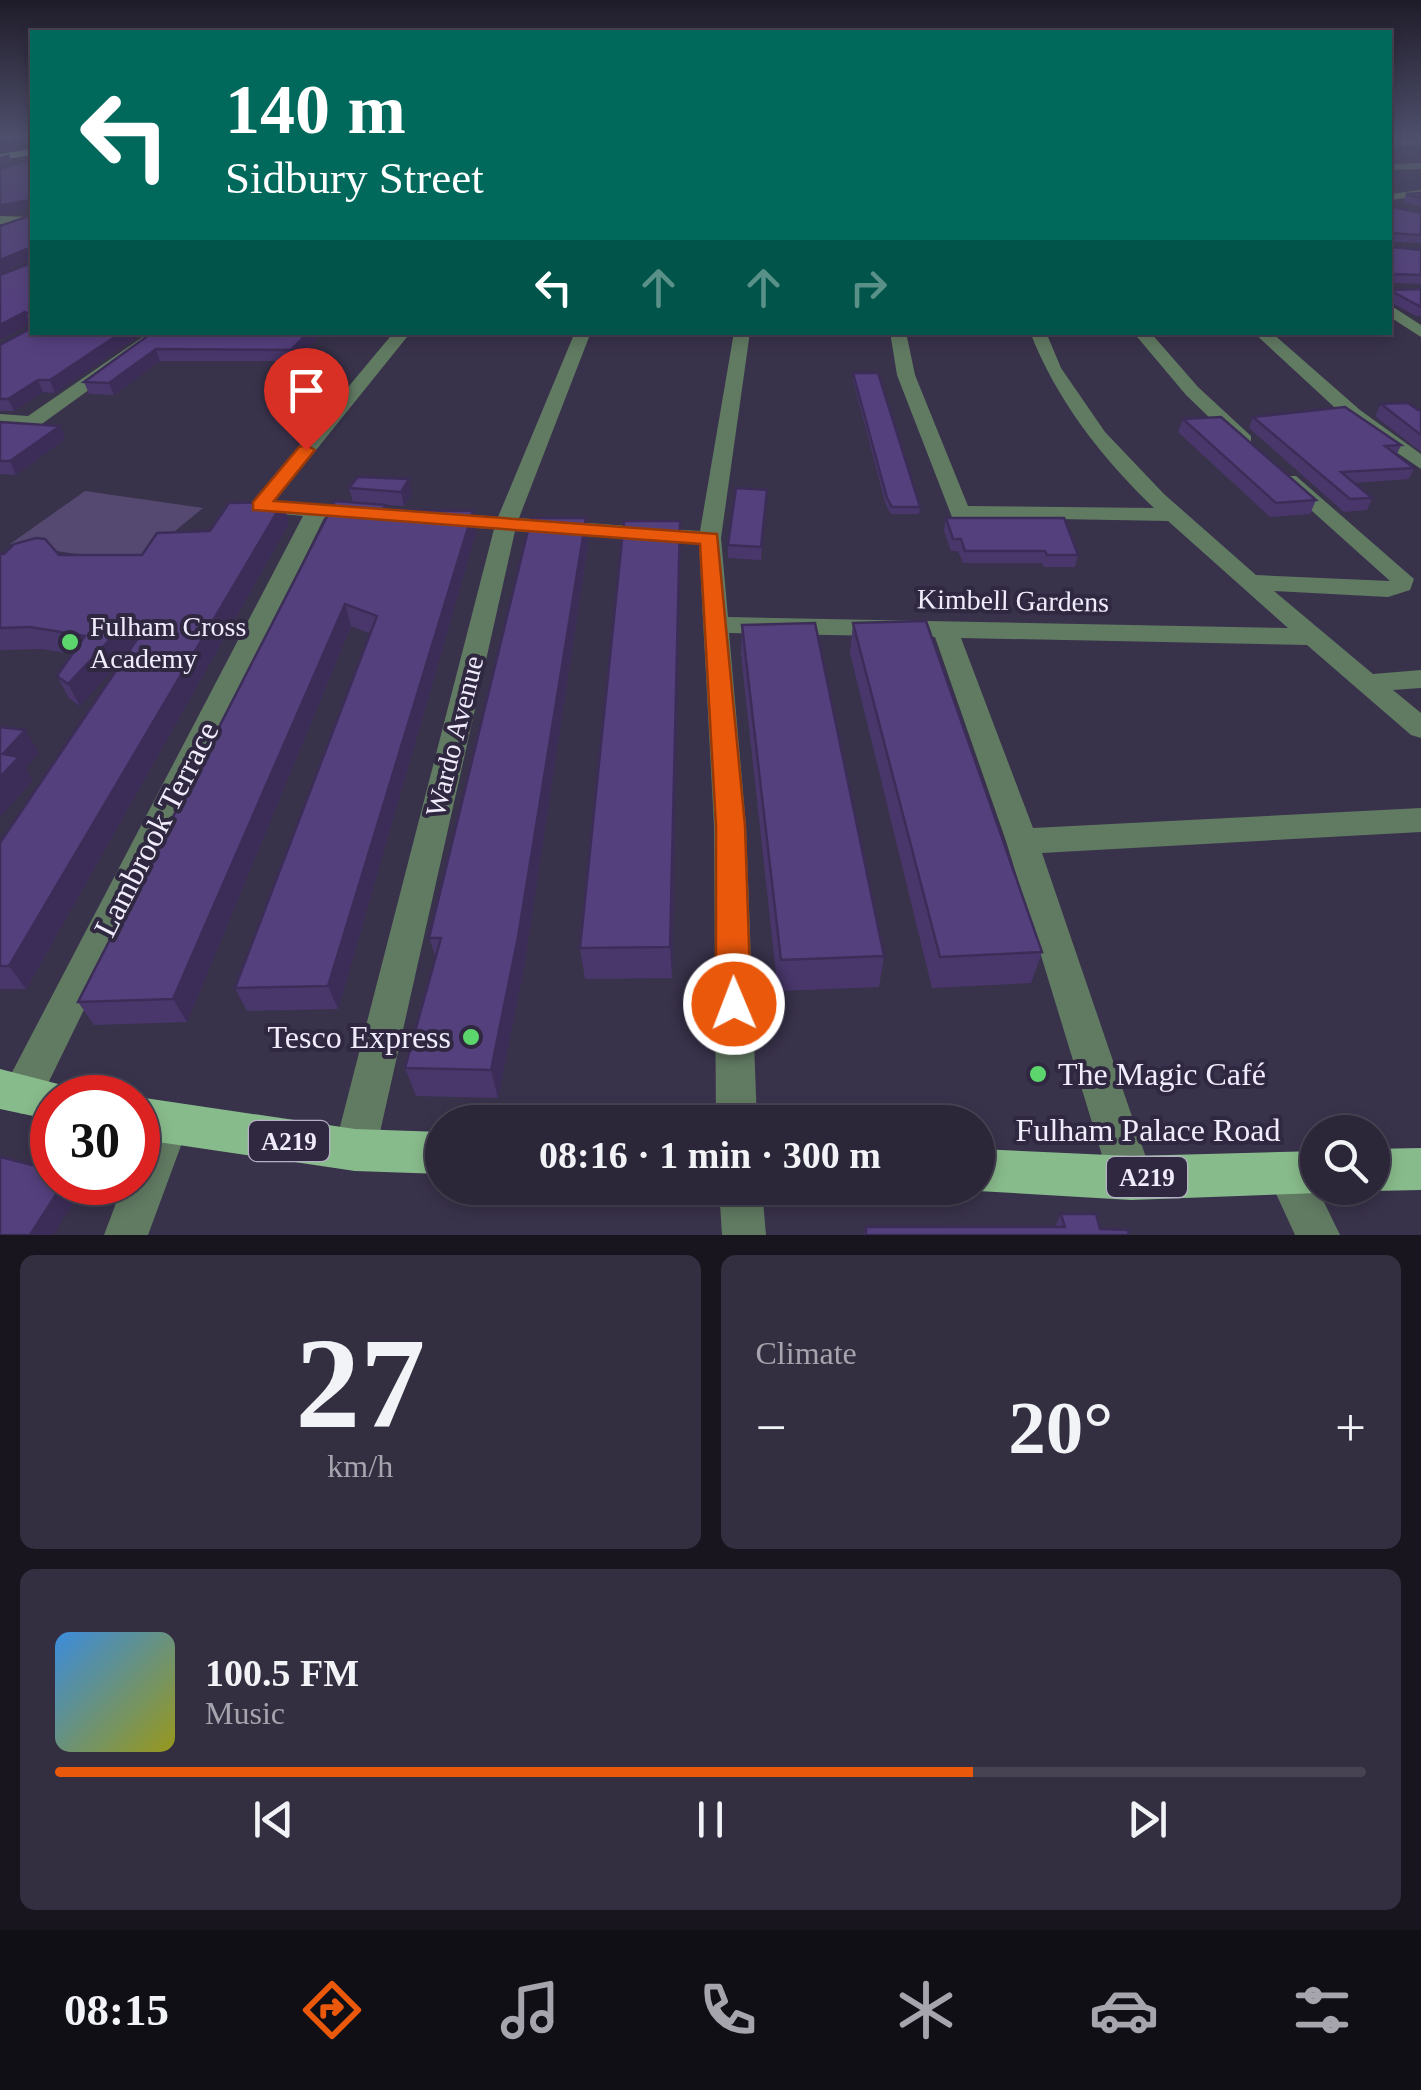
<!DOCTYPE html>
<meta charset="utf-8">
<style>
:root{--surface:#2b2638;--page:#332e40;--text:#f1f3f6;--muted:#a6a5ae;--line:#474353;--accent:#ea580c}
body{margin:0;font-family:"Times New Roman",serif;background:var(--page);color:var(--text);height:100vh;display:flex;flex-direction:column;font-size:38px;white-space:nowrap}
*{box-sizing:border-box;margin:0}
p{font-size:32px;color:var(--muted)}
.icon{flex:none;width:55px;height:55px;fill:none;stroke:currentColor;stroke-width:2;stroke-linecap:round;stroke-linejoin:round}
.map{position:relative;height:1235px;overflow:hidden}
.panel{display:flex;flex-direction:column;gap:20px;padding:20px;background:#18151f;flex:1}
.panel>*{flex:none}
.guide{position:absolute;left:30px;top:30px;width:1362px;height:305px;border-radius:0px;box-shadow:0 5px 15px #0003,0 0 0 2px var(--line);background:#00695c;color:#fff;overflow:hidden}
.tools{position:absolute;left:1300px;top:1115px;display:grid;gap:20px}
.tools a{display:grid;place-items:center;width:90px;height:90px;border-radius:50%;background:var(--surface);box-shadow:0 5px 15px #0003,0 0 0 2px var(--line);font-size:50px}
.speed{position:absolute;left:30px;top:1075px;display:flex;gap:20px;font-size:50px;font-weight:700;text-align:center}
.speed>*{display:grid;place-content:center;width:130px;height:130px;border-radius:50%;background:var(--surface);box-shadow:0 5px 15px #0003,0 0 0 2px var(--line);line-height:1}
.speed .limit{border:15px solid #d22;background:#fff;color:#111}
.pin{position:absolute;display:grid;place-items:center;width:85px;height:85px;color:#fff;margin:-102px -42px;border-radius:50% 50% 50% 0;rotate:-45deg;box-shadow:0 0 10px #0007}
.pin .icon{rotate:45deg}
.me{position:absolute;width:110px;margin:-55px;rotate:359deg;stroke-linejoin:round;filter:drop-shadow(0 0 8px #0008)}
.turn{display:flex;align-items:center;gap:35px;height:210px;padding:0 30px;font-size:45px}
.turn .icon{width:130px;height:130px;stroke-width:2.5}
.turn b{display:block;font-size:70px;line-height:85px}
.lanes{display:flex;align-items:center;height:95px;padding:0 30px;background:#0003;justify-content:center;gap:50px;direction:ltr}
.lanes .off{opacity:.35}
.big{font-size:75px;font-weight:700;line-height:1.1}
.panel .card{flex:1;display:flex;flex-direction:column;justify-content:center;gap:15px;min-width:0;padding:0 35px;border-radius:15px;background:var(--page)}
.panel .dial{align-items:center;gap:0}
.dial b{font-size:130px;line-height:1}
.song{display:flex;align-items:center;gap:30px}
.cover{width:120px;height:120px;border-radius:15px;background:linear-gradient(135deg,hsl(210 70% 55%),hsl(60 70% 35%))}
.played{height:10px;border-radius:5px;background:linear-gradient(90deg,var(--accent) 70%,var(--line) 70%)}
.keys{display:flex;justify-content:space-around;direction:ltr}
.heat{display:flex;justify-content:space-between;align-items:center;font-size:55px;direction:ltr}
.panel .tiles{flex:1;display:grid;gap:20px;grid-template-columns:1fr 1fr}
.card:last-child{grid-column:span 2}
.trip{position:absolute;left:425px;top:1105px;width:570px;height:100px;border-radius:50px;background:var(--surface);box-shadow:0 5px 15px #0003,0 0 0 2px var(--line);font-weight:700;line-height:100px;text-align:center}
.tabs{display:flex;height:160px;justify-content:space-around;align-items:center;background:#110f16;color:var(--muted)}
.tabs .icon{width:70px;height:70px}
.tabs .current{color:var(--accent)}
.tabs b{font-size:45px;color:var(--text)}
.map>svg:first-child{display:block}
</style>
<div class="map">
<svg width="1421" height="1235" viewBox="0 0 1421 1235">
<rect width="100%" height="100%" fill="#39324b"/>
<path fill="#554971" d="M 85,491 L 203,508 L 136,563 L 10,544 Z"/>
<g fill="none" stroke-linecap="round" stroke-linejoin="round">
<path fill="#617a62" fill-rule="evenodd" d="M 1421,139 L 1421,145 L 1390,146 L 1390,140 Z
M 1421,163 L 1421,169 L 1390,170 L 1390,164 Z
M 1421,190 L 1421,196 L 1390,200 L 1390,194 Z
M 1390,305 L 1421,325 L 1421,337 L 1390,317 Z
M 150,332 L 169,332 L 39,426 L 0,426 L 0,414 L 28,416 Z
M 394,332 L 411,332 L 275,501 L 330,506 L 341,512 L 338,517 L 324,518 L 36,1108 L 22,1114 L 8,1108 L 2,1094 L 8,1080 L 303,516 L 260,512 L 249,506 Z
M 575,332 L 591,332 L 519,518 L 700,531 L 734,332 L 750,332 L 721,538 L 728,617 L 1288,628 L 1168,521 L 952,517 L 897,375 L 890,332 L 906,332 L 915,375 L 968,506 L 1154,508 C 1101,457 1057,401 1030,332 L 1046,332 L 1061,368 L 1105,432 L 1164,494 L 1256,575 L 1390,581 L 1282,484 L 1279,480 L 1282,476 L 1296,476 L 1414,579 L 1410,590 L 1388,597 L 1274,591 L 1373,674 L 1421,670 L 1421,688 L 1393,690 L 1421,713 L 1421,738 L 1411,735 L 1307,645 L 961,638 L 1033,828 L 1421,808 L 1421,832 L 1042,853 L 1153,1178 L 1146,1193 L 1131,1200 L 1116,1193 L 1109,1178 L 1006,841 L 935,637 L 729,633 L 746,826 L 757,1122 L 716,1122 L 714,826 L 699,544 L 515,531 L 376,1150 L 370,1165 L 355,1171 L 340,1165 L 334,1150 L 494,529 L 440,526 L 429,519 L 440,512 L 498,517 Z
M 1133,332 L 1150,332 L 1198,387 L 1251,436 L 1251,444 L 1237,444 L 1186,395 Z
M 1253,332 L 1271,332 L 1360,410 L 1421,454 L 1421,469 L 1346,418 Z
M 168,1103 L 183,1109 L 189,1124 L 148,1235 L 104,1235 L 124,1182 L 138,1182 L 138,1149 L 153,1109 Z
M 1288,1153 L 1303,1159 L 1340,1235 L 1295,1235 L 1267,1174 L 1273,1159 Z
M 719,1188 L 762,1188 L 766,1235 L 722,1235 Z"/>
<path fill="#617a62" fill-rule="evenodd" d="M 0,216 L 32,217 L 32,225 L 0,224 Z"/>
<path fill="#88bb8b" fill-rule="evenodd" d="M 32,149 L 32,155 L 0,160 L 0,154 Z
M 0,1069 L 66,1086 L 71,1098 L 52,1098 L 52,1120 L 0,1109 Z
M 138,1097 L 355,1129 L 442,1132 L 442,1174 L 355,1171 L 138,1139 Z
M 1421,1148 L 1421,1190 L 1372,1191 L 1363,1188 L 1372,1188 L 1372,1149 Z
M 978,1149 L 1131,1156 L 1318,1151 L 1318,1188 L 1332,1188 L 1318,1193 L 1131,1200 L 978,1191 L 969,1188 L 978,1188 Z"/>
</g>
<path fill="#49376c" d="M 0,137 L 32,137 L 32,325 L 30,324 L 0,340 L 0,275 L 29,264 L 29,260 L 0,273 L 0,226 L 32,215 L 31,209 L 0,215 L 0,169 L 32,159 L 32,147 L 0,151 Z
M 1390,192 L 1392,207 L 1421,213 L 1421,243 L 1392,242 L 1393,247 L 1421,250 L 1421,284 L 1392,283 L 1394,290 L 1421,289 L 1421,316 L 1416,316 L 1390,302 Z
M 1421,193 L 1421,207 L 1403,202 L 1406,194 Z
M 32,328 L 55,393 L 43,392 L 14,411 L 0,411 L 0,345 Z
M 153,332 L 323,332 L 294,361 L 160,361 L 114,395 L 89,394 L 84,382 Z
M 853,373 L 920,507 L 919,514 L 891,514 L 886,505 L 853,380 Z
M 1381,404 L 1421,410 L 1421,452 L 1375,416 Z
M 1253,417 L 1401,445 L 1397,454 L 1414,468 L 1409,479 L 1354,483 L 1372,498 L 1367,510 L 1344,512 L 1249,428 Z
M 1183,419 L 1316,500 L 1310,514 L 1270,517 L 1178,432 Z
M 0,422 L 60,426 L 65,439 L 16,475 L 0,474 Z
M 349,488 L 412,493 L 404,506 L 386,505 L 388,510 L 476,532 L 338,1009 L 247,1011 L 235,988 L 371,634 L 351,626 L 187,1022 L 94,1025 L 78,1002 L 353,502 Z
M 767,490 L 761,560 L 728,558 L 728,545 Z
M 946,518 L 1078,555 L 1075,567 L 1044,567 L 1042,563 L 963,563 L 958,551 L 951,551 L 944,530 Z
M 680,521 L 672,978 L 585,979 L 580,948 Z
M 289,523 L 26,989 L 0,989 L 0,843 L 129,651 L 80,706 L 69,698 L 57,676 L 72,654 L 42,649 L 0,650 L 0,554 L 142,555 L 210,531 Z
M 588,544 L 524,966 L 498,1098 L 416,1096 L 405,1068 L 436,958 L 429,938 Z
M 853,623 L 1042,952 L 1031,983 L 932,988 L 850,653 Z
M 742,625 L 884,956 L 879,987 L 778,991 L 741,655 Z
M 1061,1214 L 1100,1229 L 1129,1235 L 864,1235 L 866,1227 L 1055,1227 Z"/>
<path fill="#3c2d58" d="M 31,138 L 32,146 L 0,151 L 0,143 Z
M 9,154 L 12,162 L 0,167 L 0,157 Z
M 30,200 L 32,209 L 0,215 L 0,205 Z
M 29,248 L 32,258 L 0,273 L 0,260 Z
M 25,312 L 30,324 L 0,340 L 0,325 Z
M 122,332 L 144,332 L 55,393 L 50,380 Z
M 309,332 L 323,332 L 294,361 L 291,350 Z
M 156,349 L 160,361 L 114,395 L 109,383 Z
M 38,380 L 43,392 L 14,411 L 8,399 Z
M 60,426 L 65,439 L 16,475 L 10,461 Z
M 409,479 L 412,493 L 404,506 L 401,492 Z
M 283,502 L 289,523 L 26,989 L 9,966 Z
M 473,511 L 476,532 L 338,1009 L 328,986 Z
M 586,518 L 588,544 L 524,966 L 498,1098 L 491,1070 Z
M 680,521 L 680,549 L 672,978 L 670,947 Z
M 345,604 L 351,626 L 187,1022 L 173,999 Z
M 130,618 L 140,640 L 80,706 L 68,684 Z
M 25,730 L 39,753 L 26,768 L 33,780 L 0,817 L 0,777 L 3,754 Z
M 64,1182 L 78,1182 L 83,1188 L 53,1235 L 30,1235 Z"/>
<path fill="#55407e" stroke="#3c2d58" stroke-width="2.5" d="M 0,137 L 32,137 L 32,316 L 25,312 L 0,325 L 0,275 L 29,264 L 29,248 L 0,260 L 0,226 L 32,215 L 30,200 L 0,205 L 0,169 L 32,159 L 31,138 L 0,143 Z
M 1390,192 L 1392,207 L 1421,213 L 1421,235 L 1391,233 L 1393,247 L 1421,250 L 1421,275 L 1394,274 L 1390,278 L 1394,290 L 1421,289 L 1421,307 L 1393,292 L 1390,299 Z
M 1421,193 L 1421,198 L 1406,194 Z
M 32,328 L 32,332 L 122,332 L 50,380 L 38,380 L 8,399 L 0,399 L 0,345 Z
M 153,332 L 309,332 L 291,350 L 156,349 L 109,383 L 84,382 Z
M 853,373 L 878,373 L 920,507 L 892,507 L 887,498 Z
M 1408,403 L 1418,410 L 1421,410 L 1421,435 L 1381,404 Z
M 1345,407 L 1401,445 L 1385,446 L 1414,468 L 1341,472 L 1372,498 L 1350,499 L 1253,417 Z
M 1221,417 L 1316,500 L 1276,503 L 1183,419 Z
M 0,422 L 60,426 L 10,461 L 0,461 Z
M 358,477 L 409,479 L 401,492 L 349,488 Z
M 736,488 L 767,490 L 761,547 L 728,545 Z
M 335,501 L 386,505 L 382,510 L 473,511 L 328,986 L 235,988 L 377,616 L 345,604 L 173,999 L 78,1002 Z
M 283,502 L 9,966 L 0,966 L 0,843 L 144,629 L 130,618 L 68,684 L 57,676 L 85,636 L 30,627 L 0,628 L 0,554 L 4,554 L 14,544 L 36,538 L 45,539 L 59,555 L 142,555 L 157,533 L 210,531 L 229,503 Z
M 531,518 L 586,518 L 518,937 L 491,1070 L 405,1068 L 441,938 L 429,938 Z
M 946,518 L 1064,518 L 1078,555 L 1047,555 L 1045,551 L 965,551 L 961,539 L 953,539 Z
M 624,521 L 680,521 L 670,947 L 580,948 Z
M 926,621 L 1042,952 L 940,957 L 853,623 Z
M 815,623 L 884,956 L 781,960 L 742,625 Z
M 0,727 L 25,730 L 3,754 L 19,757 L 0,777 Z
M 0,1157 L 52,1170 L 52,1182 L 64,1182 L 30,1235 L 0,1235 Z
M 1061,1214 L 1096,1214 L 1100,1229 L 1128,1230 L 1129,1235 L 866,1235 L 866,1227 L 1065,1227 Z"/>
<linearGradient id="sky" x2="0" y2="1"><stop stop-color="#1f1c29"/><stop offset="0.44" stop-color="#4e4f6c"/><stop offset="1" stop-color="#4e4f6c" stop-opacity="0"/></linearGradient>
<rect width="1421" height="310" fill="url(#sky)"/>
<path fill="#ea580c" stroke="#983908" stroke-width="2.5" d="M 306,445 L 315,450 L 274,501 L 717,534 L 745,826 L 751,1004 L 746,1015 L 734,1019 L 721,1015 L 716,1004 L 716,826 L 700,544 L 253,510 L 253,502 L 299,447 Z"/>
<g fill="#5dd56d" stroke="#2f2840" stroke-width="4">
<circle cx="70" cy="642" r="10"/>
<circle cx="471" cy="1037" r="10"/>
<circle cx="1038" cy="1074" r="10"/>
</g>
<g text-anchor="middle" stroke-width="8" stroke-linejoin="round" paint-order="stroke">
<g fill="#2f2840" stroke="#b6b1c4" stroke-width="2.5">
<rect x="249" y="1121" width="80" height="40" rx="8"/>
<rect x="1107" y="1157" width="80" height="40" rx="8"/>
</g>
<g font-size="25" font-weight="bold" fill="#f0ecfc">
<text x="289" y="1150">A219</text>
<text x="1147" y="1186">A219</text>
</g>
<g font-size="28" fill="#f0ecfc" stroke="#2f2840">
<text transform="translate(1013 600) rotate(1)" y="10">Kimbell Gardens</text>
<text transform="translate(454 736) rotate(-76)" y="10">Wardo Avenue</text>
</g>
<g font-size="28" fill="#f0ecfc" stroke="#2f2840" text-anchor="start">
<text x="90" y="636">Fulham Cross<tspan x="90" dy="32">Academy</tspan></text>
</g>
<g font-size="32" fill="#f0ecfc" stroke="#2f2840">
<text transform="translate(156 829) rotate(-63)" y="11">Lambrook Terrace</text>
<text x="1148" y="1141">Fulham Palace Road</text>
</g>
<g font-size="32" fill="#f0ecfc" stroke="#2f2840" text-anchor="end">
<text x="451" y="1048">Tesco Express</text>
<text x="1058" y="1085" text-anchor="start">The Magic Café</text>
</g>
</g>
</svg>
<div class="tools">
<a><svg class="icon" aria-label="search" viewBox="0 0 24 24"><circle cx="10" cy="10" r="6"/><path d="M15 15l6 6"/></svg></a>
</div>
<div class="speed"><div class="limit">30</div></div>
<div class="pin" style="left:306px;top:450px;background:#d93025"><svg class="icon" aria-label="arrive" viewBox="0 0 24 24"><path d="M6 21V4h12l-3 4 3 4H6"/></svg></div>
<svg class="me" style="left:734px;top:1004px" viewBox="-20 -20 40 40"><circle r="17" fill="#ea580c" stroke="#fff" stroke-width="3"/><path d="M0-11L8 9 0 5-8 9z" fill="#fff"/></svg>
<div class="trip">08:16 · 1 min · 300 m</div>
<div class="guide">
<div class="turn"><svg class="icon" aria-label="left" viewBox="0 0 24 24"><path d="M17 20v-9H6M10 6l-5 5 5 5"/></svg><div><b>140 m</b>Sidbury Street</div></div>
<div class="lanes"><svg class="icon" aria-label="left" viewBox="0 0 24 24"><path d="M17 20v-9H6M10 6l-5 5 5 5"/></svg><svg class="icon off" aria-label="ahead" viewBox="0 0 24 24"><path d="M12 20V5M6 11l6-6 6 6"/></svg><svg class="icon off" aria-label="ahead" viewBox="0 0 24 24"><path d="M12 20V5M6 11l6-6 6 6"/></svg><svg class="icon off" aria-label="right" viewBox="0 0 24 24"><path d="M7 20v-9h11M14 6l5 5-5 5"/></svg></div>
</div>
</div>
<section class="panel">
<div class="tiles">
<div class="card dial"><b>27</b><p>km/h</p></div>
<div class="card"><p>Climate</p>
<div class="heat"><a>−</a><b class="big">20°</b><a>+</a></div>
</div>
<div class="card">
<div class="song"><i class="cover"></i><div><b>100.5 FM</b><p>Music</p></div></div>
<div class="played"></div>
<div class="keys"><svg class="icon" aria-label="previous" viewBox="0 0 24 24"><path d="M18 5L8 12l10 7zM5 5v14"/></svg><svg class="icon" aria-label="pause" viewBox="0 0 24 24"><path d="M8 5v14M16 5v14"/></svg><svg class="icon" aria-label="next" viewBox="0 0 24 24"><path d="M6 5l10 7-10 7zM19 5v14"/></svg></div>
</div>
</div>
</section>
<nav class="tabs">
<b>08:15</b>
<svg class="icon current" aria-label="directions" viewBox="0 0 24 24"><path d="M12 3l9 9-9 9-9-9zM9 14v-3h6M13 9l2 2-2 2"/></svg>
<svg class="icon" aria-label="music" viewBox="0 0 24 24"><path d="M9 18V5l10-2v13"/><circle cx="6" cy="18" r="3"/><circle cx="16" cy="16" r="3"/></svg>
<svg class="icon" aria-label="phone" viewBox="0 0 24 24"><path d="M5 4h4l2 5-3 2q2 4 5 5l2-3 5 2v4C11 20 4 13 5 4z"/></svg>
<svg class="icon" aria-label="climate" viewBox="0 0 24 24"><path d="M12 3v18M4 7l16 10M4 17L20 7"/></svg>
<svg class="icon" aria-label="car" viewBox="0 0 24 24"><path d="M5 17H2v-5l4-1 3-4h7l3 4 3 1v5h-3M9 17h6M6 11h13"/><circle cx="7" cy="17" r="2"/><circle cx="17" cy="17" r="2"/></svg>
<svg class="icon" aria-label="filters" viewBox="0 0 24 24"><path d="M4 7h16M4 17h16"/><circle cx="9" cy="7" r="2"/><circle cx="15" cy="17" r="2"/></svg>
</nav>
